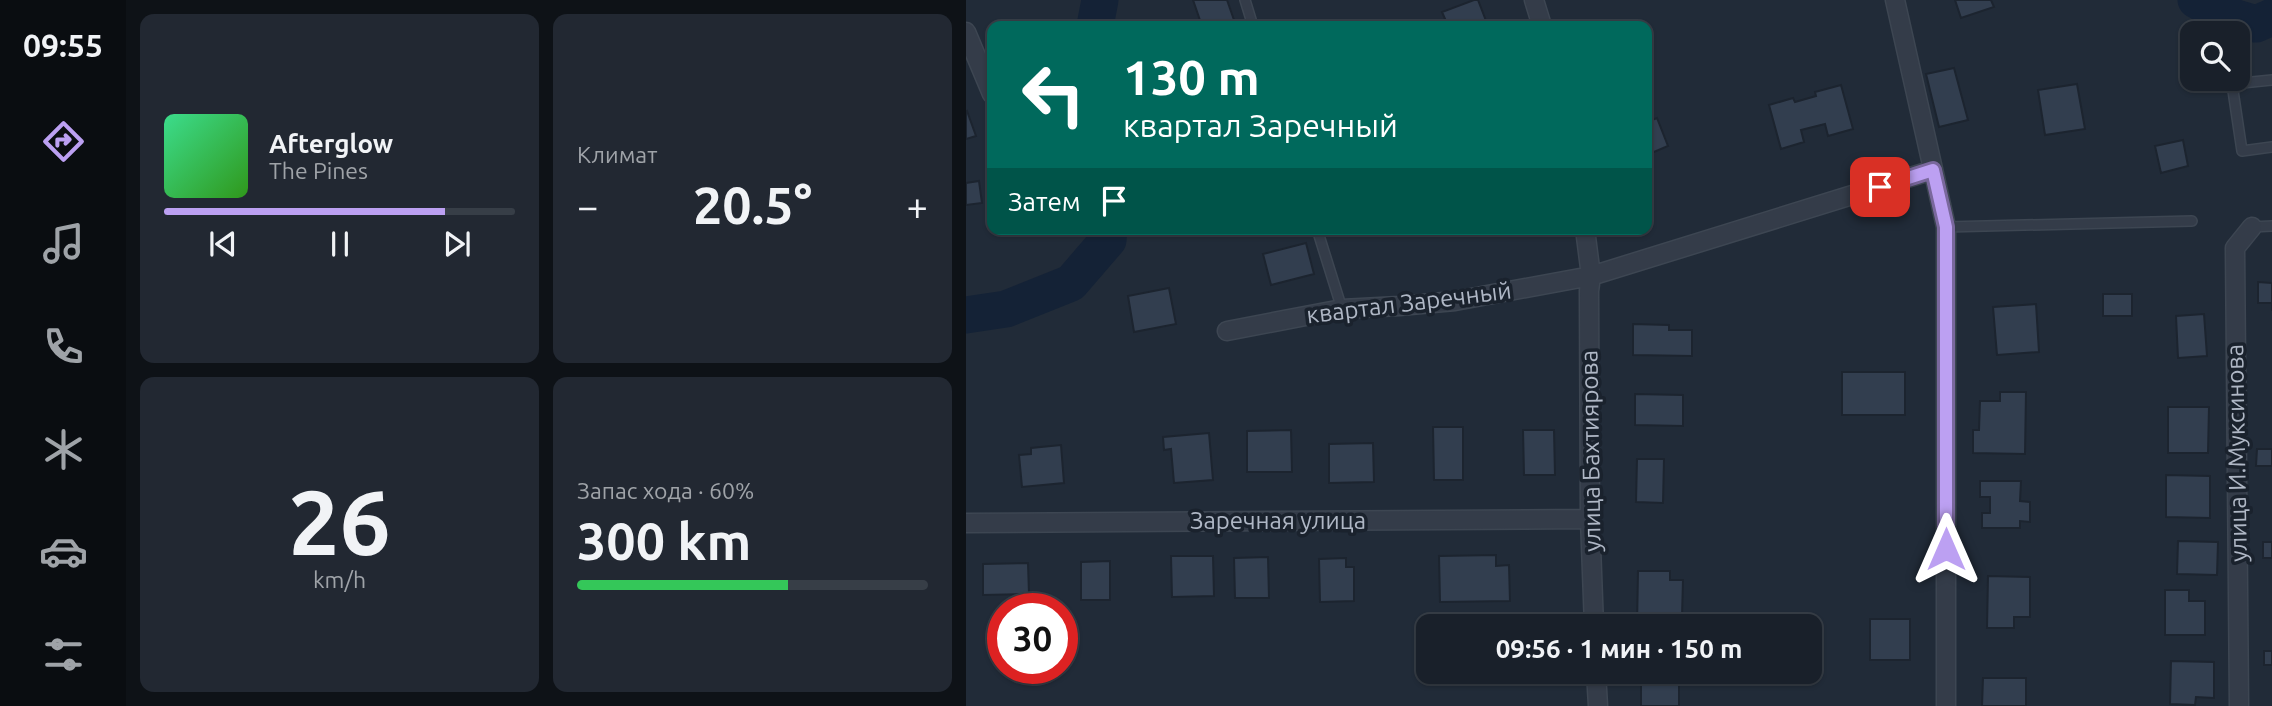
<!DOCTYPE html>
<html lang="ru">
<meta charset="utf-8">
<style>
:root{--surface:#19202a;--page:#222832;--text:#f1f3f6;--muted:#9fa3a8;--line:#373e47;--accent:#bca0f2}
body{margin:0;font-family:Ubuntu,sans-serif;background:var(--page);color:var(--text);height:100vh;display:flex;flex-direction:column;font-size:26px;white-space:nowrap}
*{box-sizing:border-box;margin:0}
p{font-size:23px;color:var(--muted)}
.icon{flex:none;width:38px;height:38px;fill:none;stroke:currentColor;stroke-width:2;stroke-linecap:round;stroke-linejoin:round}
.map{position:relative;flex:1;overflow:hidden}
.panel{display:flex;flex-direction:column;gap:14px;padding:14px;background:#0e1217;width:840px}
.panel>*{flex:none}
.banner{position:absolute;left:21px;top:21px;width:665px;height:214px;border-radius:14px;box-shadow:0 2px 5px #0004,0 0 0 2px var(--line);background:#00695c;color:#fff;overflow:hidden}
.tools{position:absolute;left:1214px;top:21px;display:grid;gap:14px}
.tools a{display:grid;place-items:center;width:70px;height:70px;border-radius:14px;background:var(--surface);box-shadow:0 2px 5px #0004,0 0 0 2px var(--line);font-size:35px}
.speed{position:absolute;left:21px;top:593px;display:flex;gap:14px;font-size:35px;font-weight:700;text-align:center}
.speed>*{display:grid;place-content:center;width:91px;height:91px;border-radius:50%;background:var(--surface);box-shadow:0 2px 5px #0004,0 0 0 2px var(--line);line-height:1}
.speed .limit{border:10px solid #d22;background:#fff;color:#111}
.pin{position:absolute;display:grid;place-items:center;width:60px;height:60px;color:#fff;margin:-30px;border-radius:14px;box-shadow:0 4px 10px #0006}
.me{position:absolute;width:77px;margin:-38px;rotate:0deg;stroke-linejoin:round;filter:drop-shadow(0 0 5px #0008)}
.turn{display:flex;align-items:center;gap:24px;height:147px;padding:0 21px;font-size:32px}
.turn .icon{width:91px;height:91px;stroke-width:2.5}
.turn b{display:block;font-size:49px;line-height:60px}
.then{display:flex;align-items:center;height:66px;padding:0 21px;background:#0003;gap:14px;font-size:26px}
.big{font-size:52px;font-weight:700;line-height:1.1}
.panel .card{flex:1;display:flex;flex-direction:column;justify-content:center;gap:10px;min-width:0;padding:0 24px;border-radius:14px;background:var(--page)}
.panel .dial{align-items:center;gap:0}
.dial b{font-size:91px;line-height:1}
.song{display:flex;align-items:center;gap:21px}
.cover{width:84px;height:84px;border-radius:10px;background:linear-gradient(135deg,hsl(150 70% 55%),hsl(110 70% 35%))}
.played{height:7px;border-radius:4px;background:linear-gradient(90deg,var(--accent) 80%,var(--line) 80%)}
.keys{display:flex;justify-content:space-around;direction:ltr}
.heat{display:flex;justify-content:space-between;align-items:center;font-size:38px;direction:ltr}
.charge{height:10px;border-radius:5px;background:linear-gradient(90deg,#34c759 60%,var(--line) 0)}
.panel .tiles{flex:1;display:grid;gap:14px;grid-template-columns:repeat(2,1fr)}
.trip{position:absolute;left:450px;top:614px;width:406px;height:70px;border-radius:14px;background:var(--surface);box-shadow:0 2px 5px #0004,0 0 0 2px var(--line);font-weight:700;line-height:70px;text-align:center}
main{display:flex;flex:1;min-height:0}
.tabs{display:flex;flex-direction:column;width:126px;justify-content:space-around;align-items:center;background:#0a0d11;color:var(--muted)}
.tabs .icon{width:49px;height:49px}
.tabs .selected{color:var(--accent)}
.tabs b{font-size:32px;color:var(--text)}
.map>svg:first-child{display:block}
</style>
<main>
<nav class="tabs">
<b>09:55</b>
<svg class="icon selected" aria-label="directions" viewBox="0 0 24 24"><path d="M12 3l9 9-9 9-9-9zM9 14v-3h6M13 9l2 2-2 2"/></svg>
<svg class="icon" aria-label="music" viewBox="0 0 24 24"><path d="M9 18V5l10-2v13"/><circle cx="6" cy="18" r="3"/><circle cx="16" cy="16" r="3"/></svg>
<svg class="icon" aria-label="phone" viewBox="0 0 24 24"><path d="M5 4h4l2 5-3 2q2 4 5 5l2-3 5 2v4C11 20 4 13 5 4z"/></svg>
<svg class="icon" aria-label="climate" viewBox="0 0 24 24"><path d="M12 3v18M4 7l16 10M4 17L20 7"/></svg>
<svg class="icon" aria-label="car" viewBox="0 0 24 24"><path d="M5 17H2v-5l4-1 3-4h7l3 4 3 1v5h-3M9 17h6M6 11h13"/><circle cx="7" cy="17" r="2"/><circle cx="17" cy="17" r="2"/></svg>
<svg class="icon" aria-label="filters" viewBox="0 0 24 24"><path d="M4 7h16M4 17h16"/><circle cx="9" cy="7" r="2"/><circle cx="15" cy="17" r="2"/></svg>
</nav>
<section class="panel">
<div class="tiles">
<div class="card">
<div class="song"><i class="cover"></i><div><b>Afterglow</b><p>The Pines</p></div></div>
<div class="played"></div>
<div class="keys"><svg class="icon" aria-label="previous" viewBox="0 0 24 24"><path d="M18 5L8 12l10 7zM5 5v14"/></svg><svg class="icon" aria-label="pause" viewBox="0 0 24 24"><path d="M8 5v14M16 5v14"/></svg><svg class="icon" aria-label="next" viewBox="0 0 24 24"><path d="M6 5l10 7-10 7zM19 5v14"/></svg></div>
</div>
<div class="card"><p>Климат</p>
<div class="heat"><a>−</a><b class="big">20.5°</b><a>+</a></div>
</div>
<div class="card dial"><b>26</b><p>km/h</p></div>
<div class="card"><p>Запас хода · 60%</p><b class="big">300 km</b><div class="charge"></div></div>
</div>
</section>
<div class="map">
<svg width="1306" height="706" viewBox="0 0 1306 706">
<rect width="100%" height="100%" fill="#212b38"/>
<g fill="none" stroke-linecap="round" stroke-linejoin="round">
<path stroke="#142236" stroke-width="37" d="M 1230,0 L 1251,12 L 1290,24 L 1306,17
M 129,26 L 134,0
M 0,315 L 40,309 L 105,283 L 142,240 L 143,229"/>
</g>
<path fill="#323e4f" stroke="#1c242f" stroke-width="2" d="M 227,0 L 261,0 L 268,20 L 249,26 L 236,26 Z
M 508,0 L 512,0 L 522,26 L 482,26 L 476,12 Z
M 989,0 L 1025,0 L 1028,7 L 995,18 Z
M 988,68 L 1002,120 L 973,127 L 960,74 Z
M 1111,84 L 1119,129 L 1079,135 L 1072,90 Z
M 875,85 L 887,129 L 862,136 L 859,124 L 835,130 L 838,142 L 815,149 L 803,105 L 827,98 L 829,102 L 850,96 L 849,92 Z
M 1,111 L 10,136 L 0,139 L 0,112 Z
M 691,118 L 702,146 L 681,155 L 681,122 Z
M 1217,140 L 1222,166 L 1195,173 L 1189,146 Z
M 13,181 L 16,203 L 0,205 L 0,183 Z
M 340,243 L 348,274 L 305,285 L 297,254 Z
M 1292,282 L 1306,283 L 1306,311 L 1306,303 L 1292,303 Z
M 203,288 L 210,324 L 168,332 L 162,296 Z
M 1137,294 L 1166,294 L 1166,316 L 1137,316 Z
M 1070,304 L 1073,352 L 1031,355 L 1027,307 Z
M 1238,314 L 1241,356 L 1212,358 L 1210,316 Z
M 667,324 L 703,325 L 703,330 L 726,330 L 726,356 L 667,355 Z
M 876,372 L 939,372 L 939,415 L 876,415 Z
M 1034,392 L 1060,392 L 1059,454 L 1007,453 L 1007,430 L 1013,430 L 1014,401 L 1034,401 Z
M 669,394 L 717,395 L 717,426 L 669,425 Z
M 1202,407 L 1243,407 L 1242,453 L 1202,453 Z
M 467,427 L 497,427 L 497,480 L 468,480 Z
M 325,430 L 326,472 L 281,472 L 281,431 Z
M 557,430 L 588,430 L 589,475 L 558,475 Z
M 243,433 L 247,480 L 208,483 L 205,449 L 198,450 L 197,437 Z
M 407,443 L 408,482 L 363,483 L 363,444 Z
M 95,445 L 98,483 L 56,487 L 53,455 L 65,454 L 65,448 Z
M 1291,449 L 1306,449 L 1306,466 L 1290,466 Z
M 671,459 L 698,459 L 697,503 L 670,502 Z
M 1200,475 L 1244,476 L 1244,518 L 1200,517 Z
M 1014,481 L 1055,481 L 1054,501 L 1064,502 L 1064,522 L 1054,521 L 1054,528 L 1016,528 L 1016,513 L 1024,513 L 1024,497 L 1014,497 Z
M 1212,541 L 1252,542 L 1251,575 L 1211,574 Z
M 1297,542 L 1306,542 L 1306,558 L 1297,558 Z
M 530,555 L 530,566 L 543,565 L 544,601 L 474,602 L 473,556 Z
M 205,556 L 247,556 L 248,596 L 206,597 Z
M 302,557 L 303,598 L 269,598 L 268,558 Z
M 380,558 L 380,567 L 388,567 L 388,601 L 354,602 L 353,559 Z
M 144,561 L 144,600 L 115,600 L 115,562 Z
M 62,563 L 63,594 L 17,595 L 17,564 Z
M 672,571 L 704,571 L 704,580 L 717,580 L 716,617 L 704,617 L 704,626 L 671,626 Z
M 1022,576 L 1064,577 L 1064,617 L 1048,617 L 1048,628 L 1021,628 Z
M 1199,590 L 1223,590 L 1223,601 L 1239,601 L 1239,635 L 1199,635 Z
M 904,619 L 944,619 L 944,660 L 904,660 Z
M 1298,651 L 1306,651 L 1306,665 L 1298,665 Z
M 1205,661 L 1248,662 L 1248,698 L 1230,697 L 1229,705 L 1204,704 Z
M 1017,678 L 1060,678 L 1060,706 L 1016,706 Z
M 675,680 L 713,681 L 713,706 L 675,706 Z"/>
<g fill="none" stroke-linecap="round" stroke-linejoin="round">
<defs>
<path id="lane" d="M 279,0 L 287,26
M 1306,80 L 1266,84 L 1276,151 L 1306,147
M 980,227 L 1226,221
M 1286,227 L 1306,226
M 351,229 L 376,309"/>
<path id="street" d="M 568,0 L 576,26
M 929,0 L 980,227 L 980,706
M 0,32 L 26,94
M 619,229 L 625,276 L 623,291 L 624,519 L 628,626
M 261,331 L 376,309 L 433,306 L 489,301 L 625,276 L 967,170
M 0,523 L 624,519
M 630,672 L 632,706
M 1273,706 L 1269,248 L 1286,227"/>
</defs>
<use href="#lane" stroke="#3d4652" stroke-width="12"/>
<use href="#street" stroke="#3d4652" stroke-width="21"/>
<use href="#lane" stroke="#343c49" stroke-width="9"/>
<use href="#street" stroke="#343c49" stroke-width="18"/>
</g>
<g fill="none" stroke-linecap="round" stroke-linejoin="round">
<defs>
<path id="route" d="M 914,187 L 967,170 L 980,227 L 980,549"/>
</defs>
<use href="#route" stroke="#7a689d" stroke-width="18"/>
<use href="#route" stroke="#bca0f2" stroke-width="12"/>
</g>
<g text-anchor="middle" stroke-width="7" stroke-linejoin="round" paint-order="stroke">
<g font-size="24" fill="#afb7c5" stroke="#1a222d">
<text transform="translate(443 303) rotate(-7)" y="8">квартал Заречный</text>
<text transform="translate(625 451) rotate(-91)" y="8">улица Бахтиярова</text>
<text transform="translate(1271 453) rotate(-91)" y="8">улица И.Муксинова</text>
<text x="312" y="529">Заречная улица</text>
</g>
</g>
</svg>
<div class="tools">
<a><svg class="icon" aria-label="search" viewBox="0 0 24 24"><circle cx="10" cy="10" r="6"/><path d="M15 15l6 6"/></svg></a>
</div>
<div class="speed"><div class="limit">30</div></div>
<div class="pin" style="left:914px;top:187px;background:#d93025"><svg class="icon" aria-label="arrive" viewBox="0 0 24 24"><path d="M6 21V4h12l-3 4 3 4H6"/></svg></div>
<svg class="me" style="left:980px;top:549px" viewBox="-20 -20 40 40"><path d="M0-17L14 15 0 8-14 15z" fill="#bca0f2" stroke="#fff" stroke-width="4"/></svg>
<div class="trip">09:56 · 1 мин · 150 m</div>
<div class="banner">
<div class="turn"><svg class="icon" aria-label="left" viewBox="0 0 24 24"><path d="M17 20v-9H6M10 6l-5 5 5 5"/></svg><div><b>130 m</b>квартал Заречный</div></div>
<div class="then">Затем<svg class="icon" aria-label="arrive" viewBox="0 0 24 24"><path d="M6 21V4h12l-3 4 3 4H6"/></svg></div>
</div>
</div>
</main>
